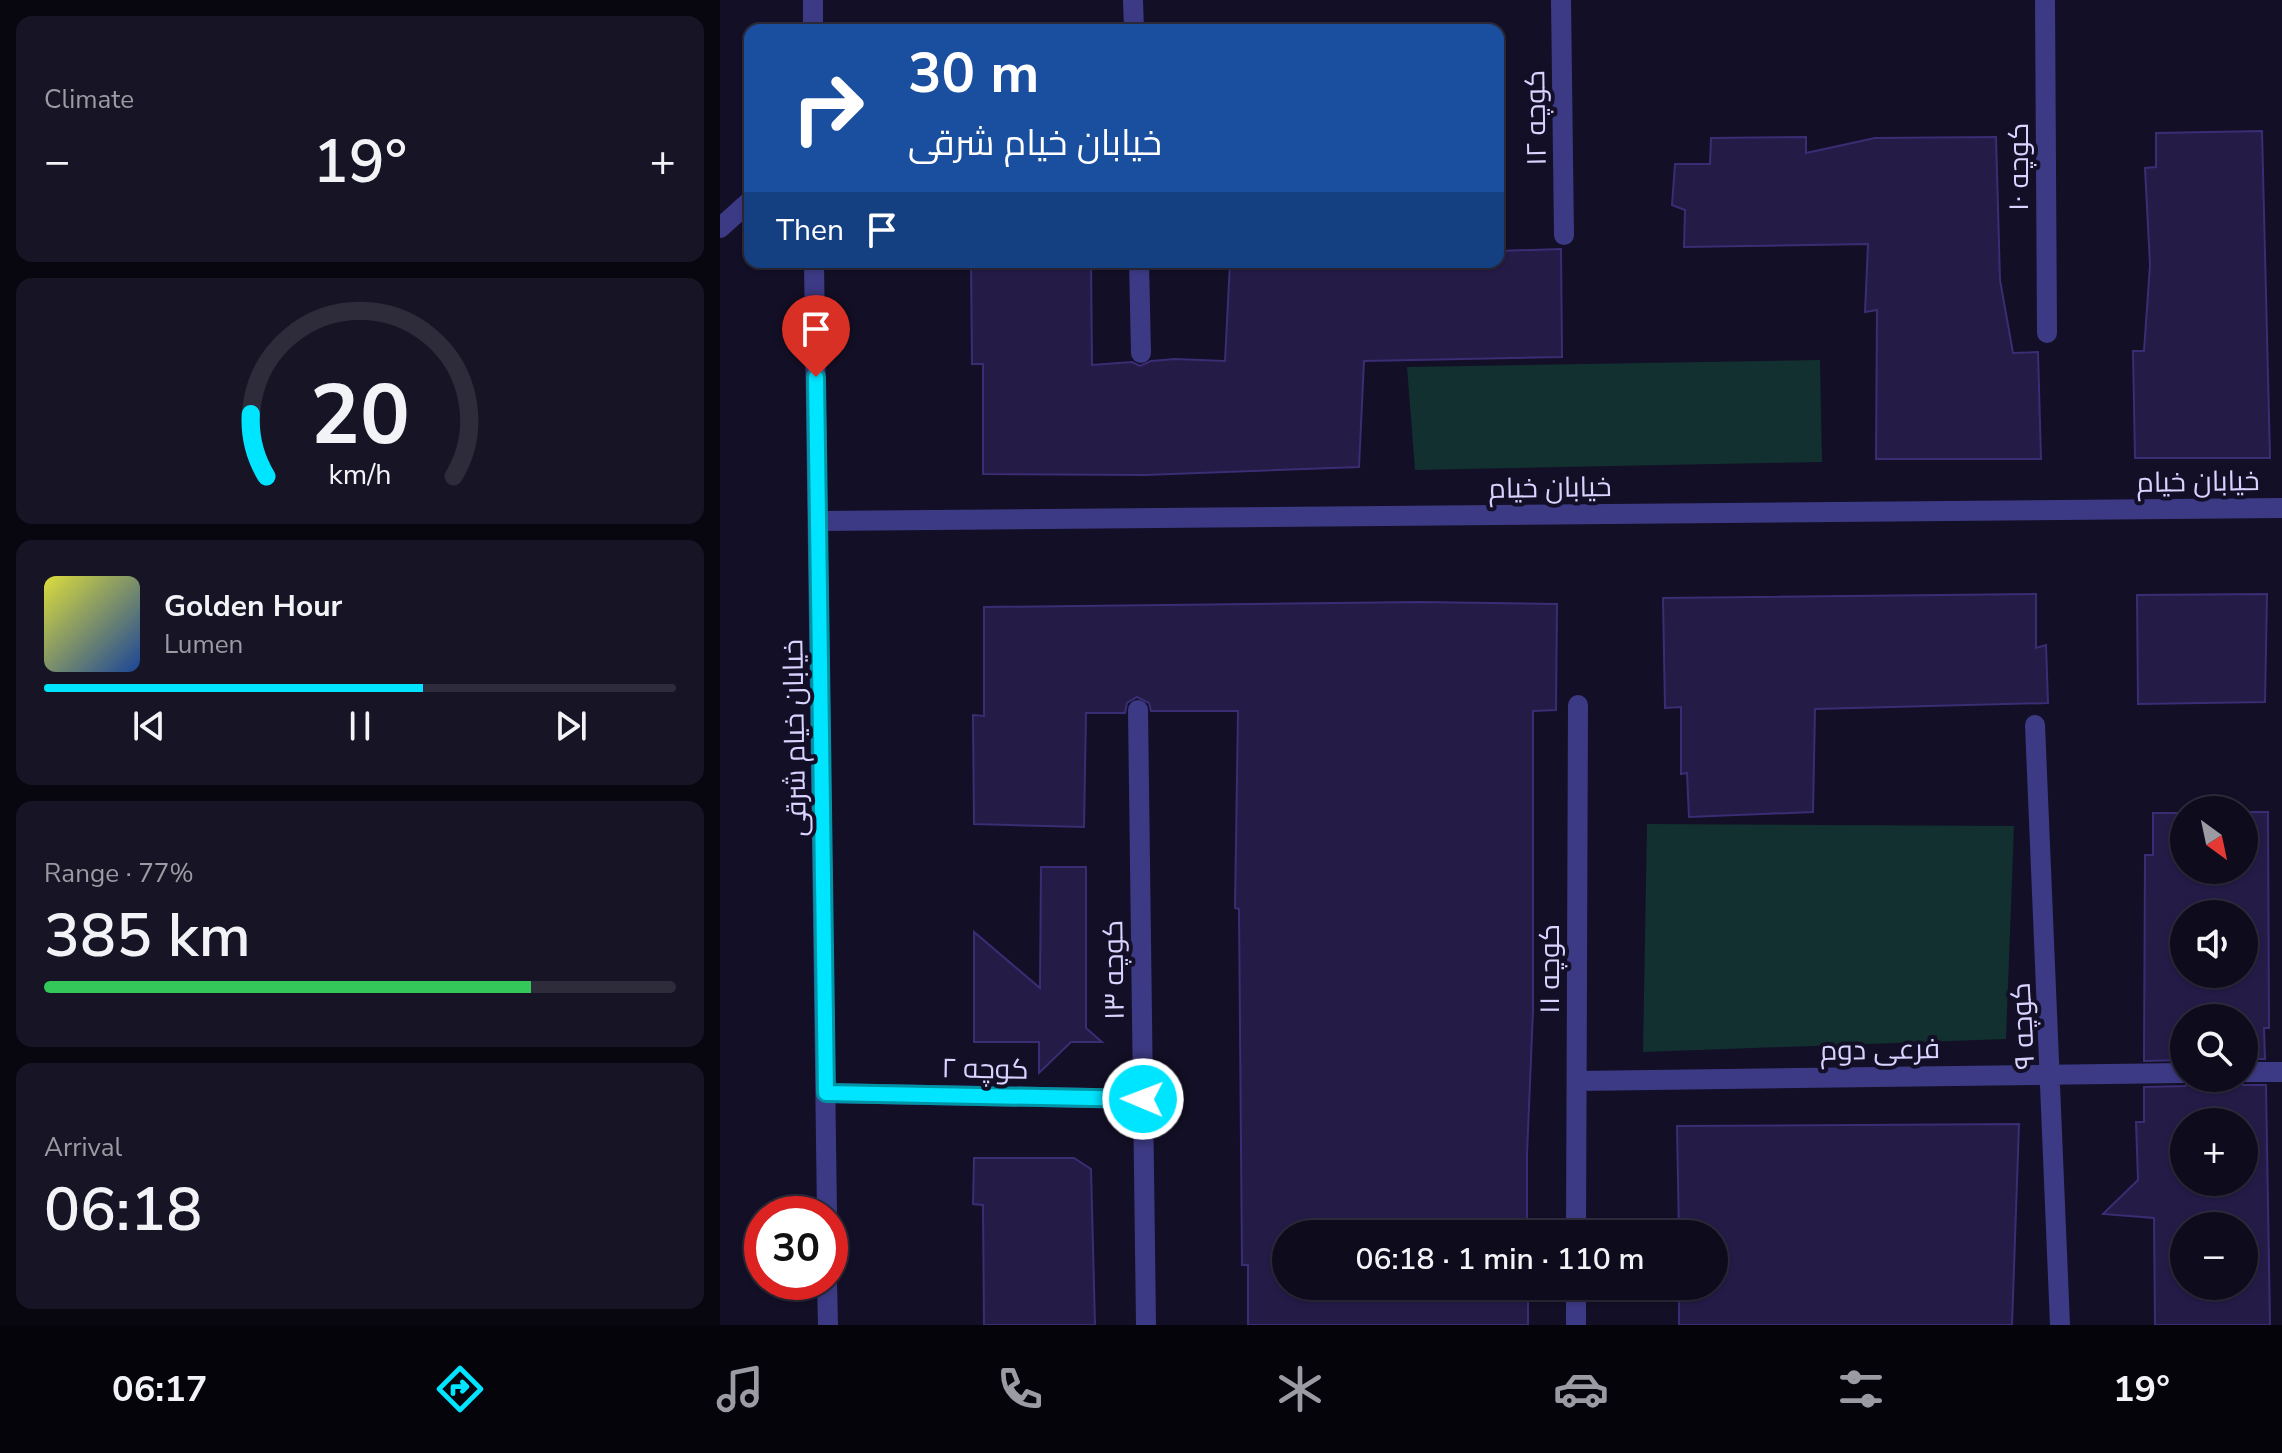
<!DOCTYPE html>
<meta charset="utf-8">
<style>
:root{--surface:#0e0b1c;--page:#171425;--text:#f1f3f6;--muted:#9b9ba3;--line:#2e2b3b;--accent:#00e5ff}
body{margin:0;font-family:"Nunito Sans",Cairo,sans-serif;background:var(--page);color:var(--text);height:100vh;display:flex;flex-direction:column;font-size:30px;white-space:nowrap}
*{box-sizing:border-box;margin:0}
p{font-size:26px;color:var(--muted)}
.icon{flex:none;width:44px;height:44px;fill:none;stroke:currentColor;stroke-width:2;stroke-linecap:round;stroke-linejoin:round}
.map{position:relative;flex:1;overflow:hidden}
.details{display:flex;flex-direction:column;gap:16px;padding:16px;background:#08060f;width:720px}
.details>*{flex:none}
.banner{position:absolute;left:24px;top:24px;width:760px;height:244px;border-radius:16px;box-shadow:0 2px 6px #0004,0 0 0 2px var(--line);background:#1a4fa0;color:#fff;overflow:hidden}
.needle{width:52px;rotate:147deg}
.buttons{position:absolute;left:1450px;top:796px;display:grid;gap:16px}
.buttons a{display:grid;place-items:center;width:88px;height:88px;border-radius:50%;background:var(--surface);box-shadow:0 2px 6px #0004,0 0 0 2px var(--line);font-size:40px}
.speed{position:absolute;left:24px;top:1196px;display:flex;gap:16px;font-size:40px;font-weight:700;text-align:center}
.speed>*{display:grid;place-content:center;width:104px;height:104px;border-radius:50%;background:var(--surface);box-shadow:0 2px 6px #0004,0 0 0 2px var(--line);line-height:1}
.speed .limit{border:12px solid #d22;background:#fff;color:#111}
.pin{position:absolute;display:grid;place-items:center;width:68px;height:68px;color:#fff;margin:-82px -34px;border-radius:50% 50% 50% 0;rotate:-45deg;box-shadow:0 0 8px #0007}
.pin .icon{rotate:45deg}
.me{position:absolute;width:88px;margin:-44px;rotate:271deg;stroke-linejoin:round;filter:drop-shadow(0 0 6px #0008)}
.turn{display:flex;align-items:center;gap:28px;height:168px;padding:0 32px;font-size:36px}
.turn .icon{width:104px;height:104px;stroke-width:2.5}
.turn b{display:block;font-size:56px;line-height:68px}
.then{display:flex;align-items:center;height:76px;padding:0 32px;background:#0003;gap:16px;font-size:30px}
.big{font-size:60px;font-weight:600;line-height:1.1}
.details .tile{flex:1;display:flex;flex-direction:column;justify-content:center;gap:12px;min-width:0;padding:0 28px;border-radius:16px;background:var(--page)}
.details .dial{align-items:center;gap:0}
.dial svg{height:208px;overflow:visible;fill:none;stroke:var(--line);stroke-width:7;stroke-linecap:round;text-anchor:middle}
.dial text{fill:var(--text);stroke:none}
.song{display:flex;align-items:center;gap:24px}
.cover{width:96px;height:96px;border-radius:12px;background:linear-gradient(135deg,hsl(60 70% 55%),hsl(220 70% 35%))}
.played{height:8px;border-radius:4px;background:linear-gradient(90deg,var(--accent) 60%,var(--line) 60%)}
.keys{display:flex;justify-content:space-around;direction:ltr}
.heat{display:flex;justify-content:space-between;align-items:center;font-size:44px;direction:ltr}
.charge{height:12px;border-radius:6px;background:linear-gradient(90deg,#34c759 77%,var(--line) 0)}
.trip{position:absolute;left:552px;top:1220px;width:456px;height:80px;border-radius:40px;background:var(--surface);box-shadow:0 2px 6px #0004,0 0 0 2px var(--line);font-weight:600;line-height:80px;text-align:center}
.dock{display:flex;height:128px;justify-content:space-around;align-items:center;background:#06040b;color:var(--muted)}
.dock .icon{width:56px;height:56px}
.dock .active{color:var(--accent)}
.dock b{font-size:36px;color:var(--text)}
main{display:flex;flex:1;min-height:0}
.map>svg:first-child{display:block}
</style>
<main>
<section class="details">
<div class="tile"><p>Climate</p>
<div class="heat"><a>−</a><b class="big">19°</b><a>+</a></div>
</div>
<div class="tile dial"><svg viewBox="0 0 100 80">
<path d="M14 69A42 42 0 1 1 86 69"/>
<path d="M14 69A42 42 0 0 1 8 45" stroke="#00e5ff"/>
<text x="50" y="56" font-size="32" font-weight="700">20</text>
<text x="50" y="72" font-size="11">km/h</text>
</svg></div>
<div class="tile">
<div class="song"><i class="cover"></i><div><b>Golden Hour</b><p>Lumen</p></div></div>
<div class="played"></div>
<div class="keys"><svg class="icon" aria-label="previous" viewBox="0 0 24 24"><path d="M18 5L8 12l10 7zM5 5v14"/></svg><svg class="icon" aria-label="pause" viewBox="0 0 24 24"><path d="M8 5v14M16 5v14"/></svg><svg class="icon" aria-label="next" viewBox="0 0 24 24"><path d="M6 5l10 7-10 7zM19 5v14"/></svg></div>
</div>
<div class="tile"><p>Range · 77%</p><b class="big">385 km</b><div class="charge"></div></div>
<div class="tile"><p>Arrival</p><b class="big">06:18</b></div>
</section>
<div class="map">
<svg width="1562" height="1325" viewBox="0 0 1562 1325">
<rect width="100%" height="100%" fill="#130f26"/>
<path fill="#12302f" d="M 1100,360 L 1102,462 L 695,470 L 687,367 Z
M 927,824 L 1294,826 L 1286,1039 L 923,1052 Z"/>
<path fill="#241b47" stroke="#3b2d73" stroke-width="2" fill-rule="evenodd" d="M 1542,131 L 1550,458 L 1415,458 L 1413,351 L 1424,351 L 1430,265 L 1425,168 L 1436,167 L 1436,133 Z
M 1086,137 L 1086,153 L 1155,138 L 1276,137 L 1280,280 L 1293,353 L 1318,352 L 1321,459 L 1156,459 L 1157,310 L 1145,312 L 1148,244 L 964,247 L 965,210 L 952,205 L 955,164 L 990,164 L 991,138 Z
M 841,249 L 842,357 L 644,361 L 639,467 L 425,475 L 263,474 L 263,364 L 252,364 L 251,262 L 371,262 L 372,365 L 412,362 L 420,366 L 431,361 L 455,359 L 505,361 L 510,262 L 778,262 L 778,251 Z
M 1316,594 L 1316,648 L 1326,645 L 1328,703 L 1095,709 L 1093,812 L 969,817 L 967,773 L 961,774 L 961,707 L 945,708 L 943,598 Z
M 1547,594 L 1545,702 L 1418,704 L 1417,595 Z
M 700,602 L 837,604 L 836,710 L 813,711 L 813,1010 L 807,1154 L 807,1234 L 566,1234 L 566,1286 L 808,1286 L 808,1325 L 528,1325 L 528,1265 L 522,1265 L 519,909 L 515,908 L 518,711 L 431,711 L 429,703 L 417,697 L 407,703 L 405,713 L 366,713 L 364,827 L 254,824 L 253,715 L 264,716 L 264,607 Z
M 1524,812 L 1548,812 L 1549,1028 L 1544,1028 L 1545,1059 L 1524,1059 L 1524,1018 L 1464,1018 L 1464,1060 L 1424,1061 L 1425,855 L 1433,855 L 1433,813 L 1464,813 L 1464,870 L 1524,870 ZM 1464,914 L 1524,914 L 1524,974 L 1464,974 Z
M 321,867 L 366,867 L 366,1028 L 382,1042 L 351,1042 L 319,1073 L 319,1042 L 254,1042 L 254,932 L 320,988 Z
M 1476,1078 L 1513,1078 L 1523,1085 L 1546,1085 L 1550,1325 L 1435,1325 L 1434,1218 L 1383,1214 L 1418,1180 L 1416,1122 L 1424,1122 L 1424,1087 L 1465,1086 ZM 1464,1122 L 1524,1122 L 1524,1182 L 1464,1182 ZM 1464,1226 L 1524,1226 L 1524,1286 L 1464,1286 Z
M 1299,1124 L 1292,1325 L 959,1325 L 959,1286 L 994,1286 L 994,1234 L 959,1234 L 957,1126 Z
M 254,1158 L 354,1158 L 371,1169 L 375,1325 L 264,1325 L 263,1205 L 253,1204 Z"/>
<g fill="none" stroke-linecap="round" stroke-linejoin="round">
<path stroke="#3d3a85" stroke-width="20" d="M 413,0 L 414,30
M 841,0 L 844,235
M 1325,0 L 1327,333
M 93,30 L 93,0
M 0,228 L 30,201
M 94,262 L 107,1214
M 419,262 L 421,353
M 99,521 L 1562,508
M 418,710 L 426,1325
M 1315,725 L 1340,1325
M 1524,1072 L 1562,1072
M 857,1081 L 1464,1073
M 106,1093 L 423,1099
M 856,1234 L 858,705
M 107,1282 L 108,1325
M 856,1325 L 856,1286"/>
</g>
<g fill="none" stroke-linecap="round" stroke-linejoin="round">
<defs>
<path id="route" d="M 96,377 L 106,1093 L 423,1099"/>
</defs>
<use href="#route" stroke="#0095a6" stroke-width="20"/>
<use href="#route" stroke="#00e5ff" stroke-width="14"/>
</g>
<g text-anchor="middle" stroke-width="8" stroke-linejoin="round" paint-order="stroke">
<g font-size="28" fill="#d9d4ff" stroke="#130f26">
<text transform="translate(815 118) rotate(-91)" y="10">کوچه ۱۲</text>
<text transform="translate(1298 167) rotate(-90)" y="10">کوچه ۱۰</text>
<text transform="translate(1478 481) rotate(-1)" y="10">خیابان خیام</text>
<text transform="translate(830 487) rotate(-1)" y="10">خیابان خیام</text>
<text transform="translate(74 738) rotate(-91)" y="10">خیابان خیام شرقی</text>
<text transform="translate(829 969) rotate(-90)" y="10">کوچه ۱۱</text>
<text transform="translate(393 970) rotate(-91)" y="10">کوچه ۱۳</text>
<text transform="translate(1302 1026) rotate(-93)" y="10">کوچه ۹</text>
<text transform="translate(1160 1049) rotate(-1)" y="10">فرعی دوم</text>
<text transform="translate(265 1068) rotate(1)" y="10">کوچه ۲</text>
</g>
</g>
</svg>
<div class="buttons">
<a><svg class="needle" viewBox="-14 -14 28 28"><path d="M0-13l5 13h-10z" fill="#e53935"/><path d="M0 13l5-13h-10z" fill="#9b9ba3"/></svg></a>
<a><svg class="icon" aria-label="sound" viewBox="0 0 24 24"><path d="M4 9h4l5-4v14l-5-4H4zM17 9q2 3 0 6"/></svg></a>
<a><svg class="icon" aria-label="search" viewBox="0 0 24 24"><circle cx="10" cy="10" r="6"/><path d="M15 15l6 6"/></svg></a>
<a>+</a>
<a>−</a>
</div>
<div class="speed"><div class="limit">30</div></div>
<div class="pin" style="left:96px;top:377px;background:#d93025"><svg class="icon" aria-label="arrive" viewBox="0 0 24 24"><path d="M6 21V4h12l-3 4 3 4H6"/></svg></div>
<svg class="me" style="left:423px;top:1099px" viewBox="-20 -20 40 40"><circle r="17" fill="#00e5ff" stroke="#fff" stroke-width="3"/><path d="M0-11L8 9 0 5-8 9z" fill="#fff"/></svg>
<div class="trip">06:18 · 1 min · 110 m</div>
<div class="banner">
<div class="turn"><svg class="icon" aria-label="right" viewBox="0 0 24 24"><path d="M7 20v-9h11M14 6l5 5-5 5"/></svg><div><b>30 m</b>خیابان خیام شرقی</div></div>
<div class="then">Then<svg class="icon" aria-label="arrive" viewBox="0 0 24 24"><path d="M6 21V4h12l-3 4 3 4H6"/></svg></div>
</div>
</div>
</main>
<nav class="dock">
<b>06:17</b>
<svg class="icon active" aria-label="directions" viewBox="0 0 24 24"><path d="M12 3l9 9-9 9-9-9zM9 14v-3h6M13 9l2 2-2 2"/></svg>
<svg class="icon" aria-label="music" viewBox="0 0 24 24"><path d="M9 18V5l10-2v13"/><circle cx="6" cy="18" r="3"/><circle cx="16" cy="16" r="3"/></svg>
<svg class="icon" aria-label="phone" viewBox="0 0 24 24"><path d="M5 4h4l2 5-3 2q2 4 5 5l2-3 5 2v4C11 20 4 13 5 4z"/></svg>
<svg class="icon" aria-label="climate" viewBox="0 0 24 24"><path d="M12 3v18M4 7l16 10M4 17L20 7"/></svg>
<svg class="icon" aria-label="car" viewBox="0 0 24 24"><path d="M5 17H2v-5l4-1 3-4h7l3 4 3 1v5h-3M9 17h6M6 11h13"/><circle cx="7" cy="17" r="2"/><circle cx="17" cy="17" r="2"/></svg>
<svg class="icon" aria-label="filters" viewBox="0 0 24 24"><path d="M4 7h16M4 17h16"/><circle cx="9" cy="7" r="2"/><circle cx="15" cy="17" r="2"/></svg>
<b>19°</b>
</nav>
